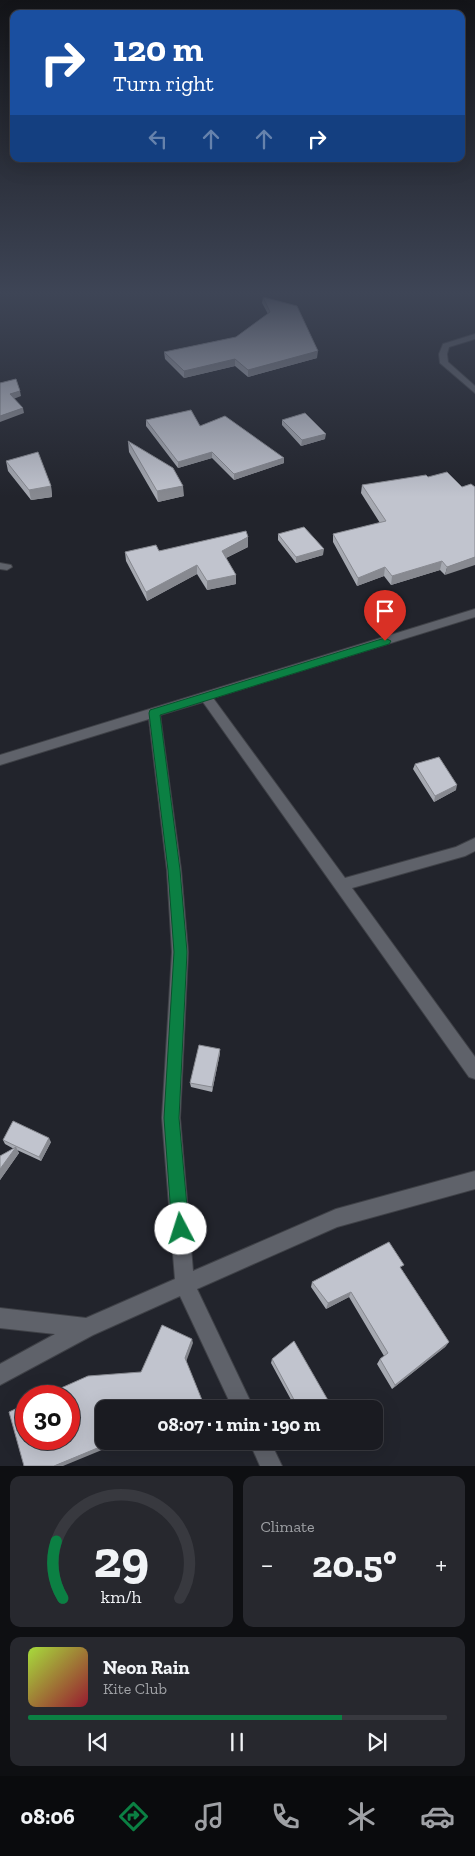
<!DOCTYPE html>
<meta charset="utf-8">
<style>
:root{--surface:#1a1b21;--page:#27282e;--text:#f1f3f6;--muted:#9fa1a5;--line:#38393f;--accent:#0b8043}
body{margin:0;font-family:"Zilla Slab",serif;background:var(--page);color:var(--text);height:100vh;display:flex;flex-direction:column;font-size:19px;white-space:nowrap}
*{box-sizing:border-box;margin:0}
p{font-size:16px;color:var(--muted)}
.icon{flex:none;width:28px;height:28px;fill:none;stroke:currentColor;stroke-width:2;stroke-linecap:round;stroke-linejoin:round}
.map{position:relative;height:1466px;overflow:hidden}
.drawer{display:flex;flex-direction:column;gap:10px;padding:10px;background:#0e0f12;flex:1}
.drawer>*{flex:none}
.top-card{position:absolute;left:10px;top:10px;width:455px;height:152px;border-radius:10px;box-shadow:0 5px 20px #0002,0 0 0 1px var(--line);background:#1a4fa0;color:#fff;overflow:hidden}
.speed{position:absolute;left:15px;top:1385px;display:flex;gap:10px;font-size:25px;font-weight:700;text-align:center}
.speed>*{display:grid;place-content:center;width:65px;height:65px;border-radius:50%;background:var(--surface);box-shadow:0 5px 20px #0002,0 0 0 1px var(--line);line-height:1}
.speed .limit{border:8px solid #d22;background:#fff;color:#111}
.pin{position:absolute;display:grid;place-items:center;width:42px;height:42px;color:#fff;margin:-51px -21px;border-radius:50% 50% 50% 0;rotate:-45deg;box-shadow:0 0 5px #0007}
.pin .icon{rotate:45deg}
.me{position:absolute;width:55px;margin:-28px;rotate:355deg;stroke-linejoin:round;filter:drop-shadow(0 0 4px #0008)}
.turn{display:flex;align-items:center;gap:18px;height:105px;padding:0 20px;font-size:22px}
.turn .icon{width:65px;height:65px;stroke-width:2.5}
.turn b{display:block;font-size:35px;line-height:42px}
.lanes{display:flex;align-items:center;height:48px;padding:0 20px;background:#0003;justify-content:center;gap:25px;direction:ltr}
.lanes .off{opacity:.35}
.big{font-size:38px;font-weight:700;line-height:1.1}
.drawer .tile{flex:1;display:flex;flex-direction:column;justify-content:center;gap:8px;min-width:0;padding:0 18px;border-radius:10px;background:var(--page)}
.drawer .dial{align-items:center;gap:0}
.dial svg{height:130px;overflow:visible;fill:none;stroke:var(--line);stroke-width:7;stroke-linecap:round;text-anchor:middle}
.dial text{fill:var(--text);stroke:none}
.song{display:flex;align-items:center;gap:15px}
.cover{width:60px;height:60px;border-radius:8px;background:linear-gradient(135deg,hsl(80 70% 55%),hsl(350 70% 35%))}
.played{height:5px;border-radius:2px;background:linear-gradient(90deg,var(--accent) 75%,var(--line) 75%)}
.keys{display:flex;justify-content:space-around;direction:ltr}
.heat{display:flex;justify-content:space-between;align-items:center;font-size:28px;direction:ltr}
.drawer .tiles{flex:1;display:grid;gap:10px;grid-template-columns:1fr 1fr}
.tile:last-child{grid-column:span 2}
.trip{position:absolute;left:95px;top:1400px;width:288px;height:50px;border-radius:10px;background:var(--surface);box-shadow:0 5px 20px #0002,0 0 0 1px var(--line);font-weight:700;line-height:50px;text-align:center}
.tab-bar{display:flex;height:80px;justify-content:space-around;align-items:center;background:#0a0b0d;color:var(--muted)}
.tab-bar .icon{width:35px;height:35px}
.tab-bar .active{color:var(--accent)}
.tab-bar b{font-size:22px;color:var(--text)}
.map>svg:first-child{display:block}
</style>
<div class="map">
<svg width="475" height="1466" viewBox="0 0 475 1466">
<rect width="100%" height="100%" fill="#22242c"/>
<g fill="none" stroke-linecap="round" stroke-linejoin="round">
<defs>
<path id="minor" d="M 475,334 L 475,339 L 449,347 L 447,354 L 448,362 L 475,386 L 475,393 L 440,363 L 439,354 L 443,344 Z
M 0,563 L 11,565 L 12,567 L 7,570 L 0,569 Z
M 475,609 L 475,617 L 213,698 L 345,878 L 456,847 L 475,838 L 475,851 L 465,856 L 352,888 L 475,1057 L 475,1079 L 469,1077 L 203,702 L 160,715 L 181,870 L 188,952 L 180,1118 L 193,1271 L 336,1209 L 475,1171 L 475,1189 L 337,1227 L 197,1289 L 254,1409 L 233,1409 L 180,1296 L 93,1335 L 0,1385 L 0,1364 L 55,1334 L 0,1328 L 0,1308 L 86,1318 L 175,1279 L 162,1118 L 172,952 L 167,870 L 149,719 L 0,765 L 0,755 Z
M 249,1441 L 270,1441 L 282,1466 L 260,1466 Z"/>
</defs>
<use href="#minor" stroke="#3f4147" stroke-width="2"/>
<use href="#minor" fill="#5f626a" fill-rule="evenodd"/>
</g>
<path fill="#a6a9b1" d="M 263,297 L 317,358 L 248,377 L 235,366 L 184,378 L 165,359 L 164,352 L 236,337 L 268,314 L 262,303 Z
M 146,420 L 200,426 L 284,463 L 234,480 L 212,458 L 178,468 L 146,426 Z
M 282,420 L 325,439 L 301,446 L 282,425 Z
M 128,441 L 184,496 L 158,502 L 129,452 Z
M 6,461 L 51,486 L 52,497 L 31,500 L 8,471 Z
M 428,477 L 462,487 L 471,484 L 445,575 L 440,570 L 391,585 L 384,576 L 357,586 L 333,542 L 333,534 L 380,523 L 361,493 L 362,485 Z
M 278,534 L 323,555 L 296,563 L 278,540 Z
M 248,547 L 226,558 L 236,575 L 236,584 L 207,590 L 197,574 L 147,601 L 126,561 L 125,552 Z
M 415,764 L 456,790 L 434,802 L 413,769 Z
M 220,1049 L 220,1053 L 212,1092 L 191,1087 L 190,1083 Z
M 3,1140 L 51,1142 L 41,1161 L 17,1150 L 19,1153 L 0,1180 L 0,1156 L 14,1149 L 5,1144 Z
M 402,1270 L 449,1342 L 445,1347 L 392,1389 L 377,1364 L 380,1359 L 384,1356 L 349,1297 L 326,1309 L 311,1287 L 312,1282 Z
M 272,1359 L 333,1409 L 296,1409 L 271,1363 Z"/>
<path fill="#878990" d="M 318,351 L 317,358 L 248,377 L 248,370 Z
M 235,359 L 235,366 L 184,378 L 184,371 Z
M 20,391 L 21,396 L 11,400 L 10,394 Z
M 23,408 L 24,413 L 0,422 L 0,416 Z
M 326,434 L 325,439 L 301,446 L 302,440 Z
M 212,452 L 212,458 L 178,468 L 178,462 Z
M 284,458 L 284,463 L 234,480 L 234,474 Z
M 51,486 L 52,497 L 31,500 L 29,490 Z
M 183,486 L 184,496 L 158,502 L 157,491 Z
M 248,537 L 248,547 L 222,560 L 222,551 Z
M 324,549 L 323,555 L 296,563 L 296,557 Z
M 475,557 L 475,565 L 445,575 L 447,567 Z
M 442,561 L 440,570 L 391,585 L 392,576 Z
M 197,565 L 197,574 L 147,601 L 146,592 Z
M 385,567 L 384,576 L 357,586 L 358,578 Z
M 236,575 L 236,584 L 207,590 L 207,581 Z
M 457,785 L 456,790 L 434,802 L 435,796 Z
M 220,1049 L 220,1053 L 212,1092 L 212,1087 Z
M 49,1138 L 51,1142 L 41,1161 L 39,1157 Z
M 16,1147 L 19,1153 L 0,1180 L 0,1169 Z
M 351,1292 L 349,1297 L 326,1309 L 328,1303 Z
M 192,1339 L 193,1343 L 186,1362 L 185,1358 Z
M 449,1342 L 445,1347 L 392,1389 L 395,1385 Z
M 204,1405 L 204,1408 L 203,1409 L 195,1409 Z
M 112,1441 L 114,1441 L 114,1445 L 63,1466 L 54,1466 Z"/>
<path fill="#c1c4ce" stroke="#878990" d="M 263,297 L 297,306 L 318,351 L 248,370 L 235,359 L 184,371 L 164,352 L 236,337 L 270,312 Z
M 16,379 L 20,391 L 10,394 L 23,408 L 0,416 L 0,383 Z
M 191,410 L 200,426 L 225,416 L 284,458 L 234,474 L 212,452 L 178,462 L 146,420 Z
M 305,413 L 326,434 L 302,440 L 282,420 Z
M 128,441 L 173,468 L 183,486 L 157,491 Z
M 38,452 L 51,486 L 29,490 L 6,461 Z
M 447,472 L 462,487 L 471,484 L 475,487 L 475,557 L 447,567 L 442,561 L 392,576 L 385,567 L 358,578 L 333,534 L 386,521 L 362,485 L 426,475 L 428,477 Z
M 304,527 L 324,549 L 296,557 L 278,534 Z
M 246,531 L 248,537 L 222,551 L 236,575 L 207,581 L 197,565 L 146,592 L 125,552 L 156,545 L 159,551 Z
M 439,757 L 457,785 L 435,796 L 415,764 Z
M 199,1045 L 220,1049 L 212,1087 L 190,1083 Z
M 13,1121 L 49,1138 L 39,1157 L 3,1140 Z
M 16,1147 L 0,1169 L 0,1156 Z
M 389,1242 L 404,1265 L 400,1267 L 449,1342 L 395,1385 L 380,1359 L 388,1353 L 351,1292 L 328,1303 L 312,1282 Z
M 162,1325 L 192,1339 L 185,1358 L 204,1405 L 195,1409 L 104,1409 L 104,1441 L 112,1441 L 112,1442 L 54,1466 L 24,1466 L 9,1412 L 26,1404 L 26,1439 L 69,1439 L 69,1396 L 43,1396 L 88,1376 L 141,1372 Z
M 294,1341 L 333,1409 L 299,1409 L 272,1359 Z"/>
<linearGradient id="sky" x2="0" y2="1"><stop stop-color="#131418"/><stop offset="0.59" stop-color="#3e4556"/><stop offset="1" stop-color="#3e4556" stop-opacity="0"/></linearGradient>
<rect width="475" height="497" fill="url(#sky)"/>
<path fill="#0b8043" stroke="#07532c" d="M 385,638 L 391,641 L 389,644 L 160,715 L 180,870 L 187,952 L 179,1118 L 189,1229 L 187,1235 L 181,1237 L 175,1235 L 172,1229 L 164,1118 L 174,952 L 168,870 L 149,713 L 150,710 Z"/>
</svg>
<div class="speed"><div class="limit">30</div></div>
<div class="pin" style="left:385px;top:641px;background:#d93025"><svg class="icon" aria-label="arrive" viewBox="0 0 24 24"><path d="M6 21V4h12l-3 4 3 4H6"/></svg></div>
<svg class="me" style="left:181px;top:1229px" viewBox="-20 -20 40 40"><circle r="19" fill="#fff"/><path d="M0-13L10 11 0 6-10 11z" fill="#0b8043"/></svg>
<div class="trip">08:07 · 1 min · 190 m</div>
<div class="top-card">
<div class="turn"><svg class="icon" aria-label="right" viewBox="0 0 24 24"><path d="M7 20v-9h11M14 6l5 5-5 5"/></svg><div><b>120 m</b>Turn right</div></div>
<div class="lanes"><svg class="icon off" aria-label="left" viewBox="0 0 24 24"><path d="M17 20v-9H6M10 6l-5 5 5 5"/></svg><svg class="icon off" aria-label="ahead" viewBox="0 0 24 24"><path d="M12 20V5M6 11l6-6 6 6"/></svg><svg class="icon off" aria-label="ahead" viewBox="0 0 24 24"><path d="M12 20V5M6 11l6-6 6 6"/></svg><svg class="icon" aria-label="right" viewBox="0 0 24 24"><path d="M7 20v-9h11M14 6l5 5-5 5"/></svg></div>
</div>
</div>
<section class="drawer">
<div class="tiles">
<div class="tile dial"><svg viewBox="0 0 100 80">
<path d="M14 69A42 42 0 1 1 86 69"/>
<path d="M14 69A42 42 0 0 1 10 34" stroke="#0b8043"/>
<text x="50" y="56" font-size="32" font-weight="700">29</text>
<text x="50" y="72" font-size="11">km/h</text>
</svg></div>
<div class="tile"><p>Climate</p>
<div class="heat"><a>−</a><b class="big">20.5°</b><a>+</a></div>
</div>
<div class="tile">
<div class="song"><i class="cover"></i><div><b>Neon Rain</b><p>Kite Club</p></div></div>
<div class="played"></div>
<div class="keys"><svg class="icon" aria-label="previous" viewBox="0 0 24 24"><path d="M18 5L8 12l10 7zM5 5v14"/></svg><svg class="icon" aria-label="pause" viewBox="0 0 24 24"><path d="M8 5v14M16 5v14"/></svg><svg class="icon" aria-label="next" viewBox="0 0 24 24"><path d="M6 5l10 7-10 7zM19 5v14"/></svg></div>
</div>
</div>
</section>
<nav class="tab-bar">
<b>08:06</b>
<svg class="icon active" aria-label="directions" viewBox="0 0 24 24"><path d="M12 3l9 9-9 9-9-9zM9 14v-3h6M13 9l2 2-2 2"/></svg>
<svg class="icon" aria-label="music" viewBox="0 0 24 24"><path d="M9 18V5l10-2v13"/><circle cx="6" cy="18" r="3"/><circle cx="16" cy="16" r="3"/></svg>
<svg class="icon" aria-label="phone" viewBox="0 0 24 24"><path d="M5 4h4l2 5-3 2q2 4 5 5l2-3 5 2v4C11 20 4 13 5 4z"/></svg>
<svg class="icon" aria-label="climate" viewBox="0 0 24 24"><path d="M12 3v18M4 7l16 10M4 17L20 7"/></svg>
<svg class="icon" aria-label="car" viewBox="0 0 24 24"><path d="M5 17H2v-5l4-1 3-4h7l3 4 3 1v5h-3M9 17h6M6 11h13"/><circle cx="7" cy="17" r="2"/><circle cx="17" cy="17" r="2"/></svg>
</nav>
